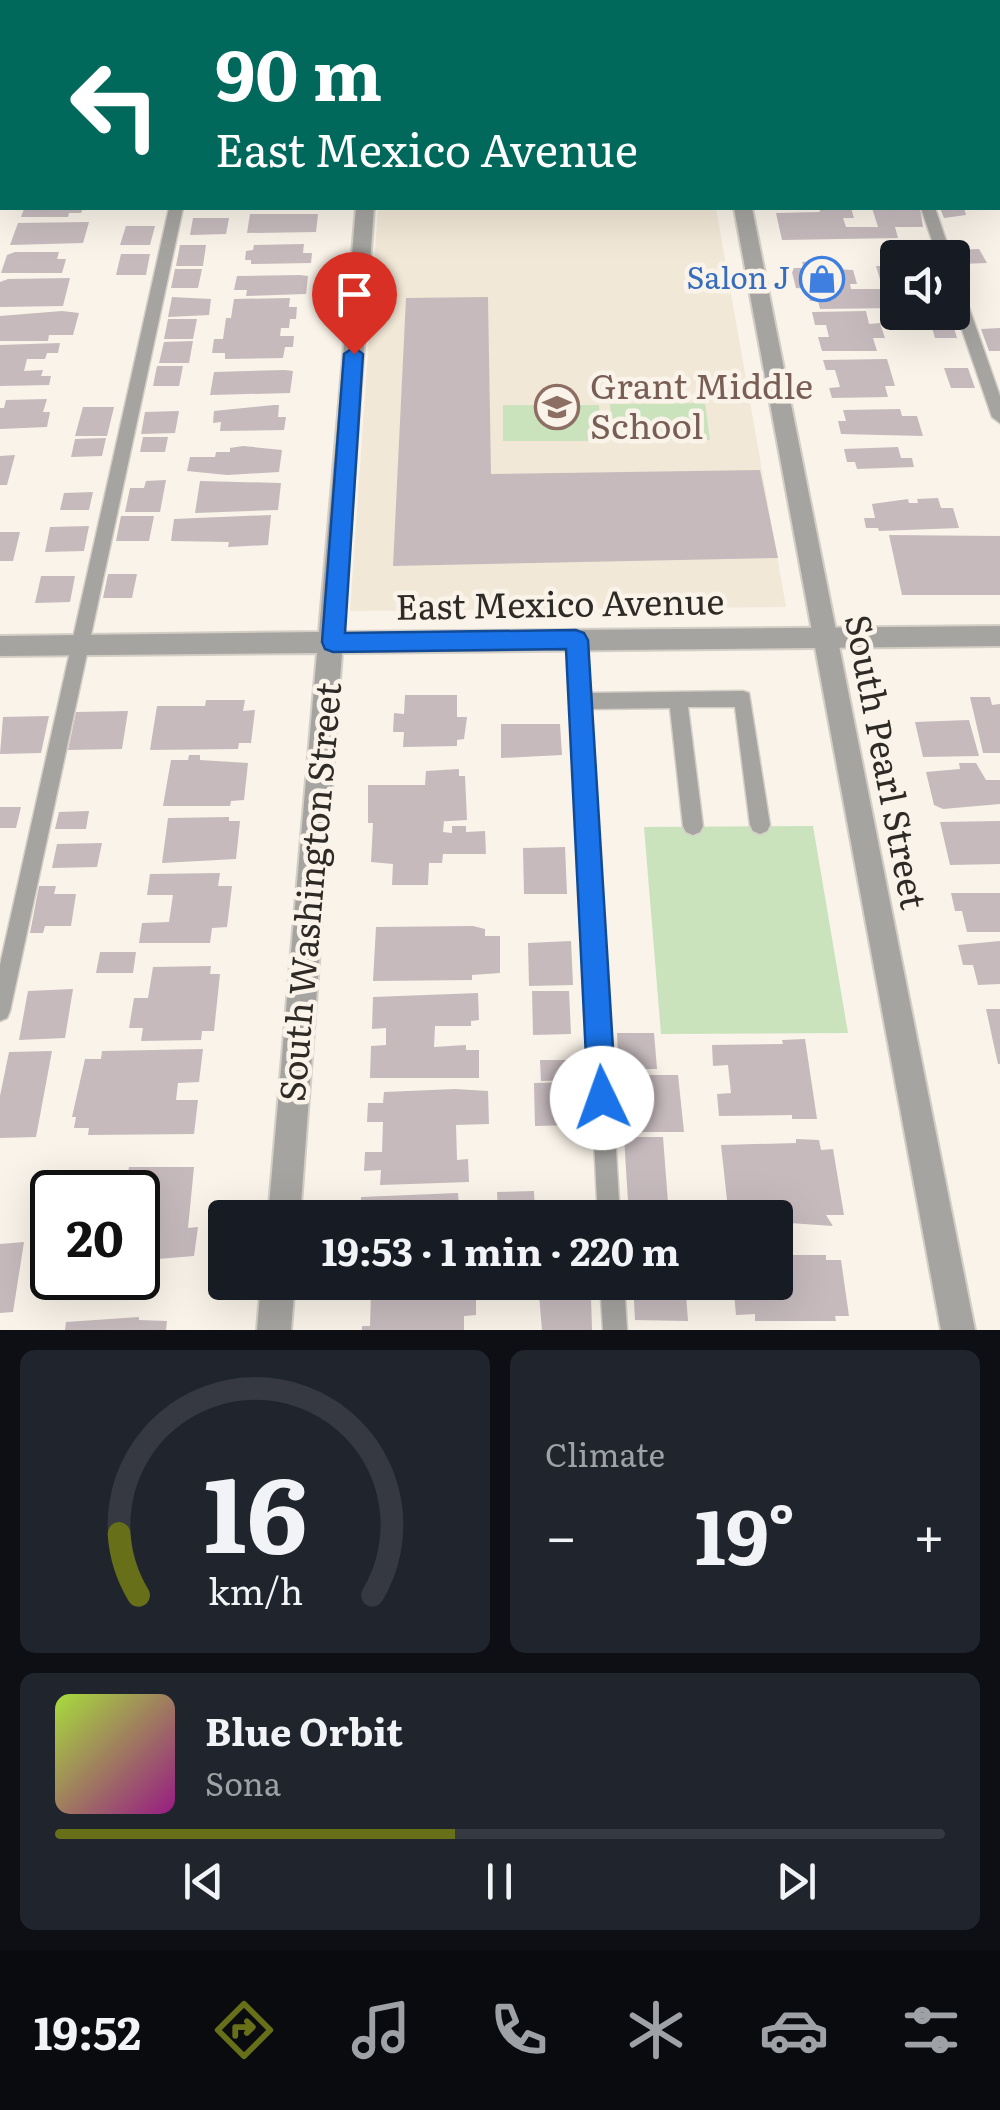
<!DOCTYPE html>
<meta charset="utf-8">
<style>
:root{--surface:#171b24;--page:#20242c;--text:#f1f3f6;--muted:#9ea1a6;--line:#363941;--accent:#677018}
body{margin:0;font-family:Literata,serif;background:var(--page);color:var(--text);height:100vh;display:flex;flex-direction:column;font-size:38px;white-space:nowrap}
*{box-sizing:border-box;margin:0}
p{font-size:32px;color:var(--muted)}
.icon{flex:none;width:55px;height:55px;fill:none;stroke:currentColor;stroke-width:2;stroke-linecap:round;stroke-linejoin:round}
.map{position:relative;height:1330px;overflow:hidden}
.details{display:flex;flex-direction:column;gap:20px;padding:20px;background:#0d0f14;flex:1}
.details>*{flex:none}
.guide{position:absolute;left:0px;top:0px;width:1000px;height:210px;box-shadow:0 10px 40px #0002;background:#00695c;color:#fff;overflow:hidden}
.fabs{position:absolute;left:880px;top:240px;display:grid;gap:20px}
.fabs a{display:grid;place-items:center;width:90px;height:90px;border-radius:10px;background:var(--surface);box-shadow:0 10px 40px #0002;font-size:50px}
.speed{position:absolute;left:30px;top:1170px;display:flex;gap:20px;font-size:50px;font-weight:700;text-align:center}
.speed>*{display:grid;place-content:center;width:130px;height:130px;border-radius:50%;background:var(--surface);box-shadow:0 10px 40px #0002;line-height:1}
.speed .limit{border:5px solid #111;border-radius:15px;background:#fff;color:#111}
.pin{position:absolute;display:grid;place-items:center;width:85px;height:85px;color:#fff;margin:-102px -42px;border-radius:50% 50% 50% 0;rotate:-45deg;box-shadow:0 0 10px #0007}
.pin .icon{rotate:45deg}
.me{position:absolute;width:110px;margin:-55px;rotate:357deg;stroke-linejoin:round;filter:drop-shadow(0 0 8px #0008)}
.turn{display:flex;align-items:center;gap:35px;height:210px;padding:0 50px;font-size:45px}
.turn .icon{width:130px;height:130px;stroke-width:2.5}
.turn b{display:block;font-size:70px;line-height:85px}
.big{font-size:75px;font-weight:700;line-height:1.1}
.details .tile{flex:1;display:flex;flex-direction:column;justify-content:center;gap:15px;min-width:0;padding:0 35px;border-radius:15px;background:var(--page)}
.details .dial{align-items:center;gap:0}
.dial svg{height:260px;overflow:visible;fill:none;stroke:var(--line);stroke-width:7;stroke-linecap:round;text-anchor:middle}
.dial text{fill:var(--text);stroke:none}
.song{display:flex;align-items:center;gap:30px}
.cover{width:120px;height:120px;border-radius:15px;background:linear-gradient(135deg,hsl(80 70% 55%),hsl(310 70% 35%))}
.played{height:10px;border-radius:5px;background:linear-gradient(90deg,var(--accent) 45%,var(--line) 45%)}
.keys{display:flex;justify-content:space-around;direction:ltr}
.heat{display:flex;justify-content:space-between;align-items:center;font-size:55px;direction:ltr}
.details .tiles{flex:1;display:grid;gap:20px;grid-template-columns:1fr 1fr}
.tile:last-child{grid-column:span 2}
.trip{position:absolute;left:208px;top:1200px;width:585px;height:100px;border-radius:10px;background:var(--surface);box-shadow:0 10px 40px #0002;font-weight:700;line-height:100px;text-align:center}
.menu{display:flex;height:160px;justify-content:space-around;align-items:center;background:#090b0e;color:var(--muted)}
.menu .icon{width:70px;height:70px}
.menu .selected{color:var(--accent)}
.menu b{font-size:45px;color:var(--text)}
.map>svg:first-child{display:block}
</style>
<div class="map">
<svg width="1000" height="1330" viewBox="0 0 1000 1330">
<rect width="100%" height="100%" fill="#f9f3e9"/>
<path fill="#f2e8d7" d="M 378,208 L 716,208 L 786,607 L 350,611 Z"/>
<path fill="#cae3bd" d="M 705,403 L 710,440 L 613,440 L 610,404 Z
M 503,405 L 599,405 L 601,441 L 503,441 Z
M 813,826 L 848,1033 L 661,1034 L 644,827 Z"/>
<path fill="#c6babd" d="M 83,208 L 81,213 L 69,213 L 68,217 L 21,217 L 24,209 L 30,208 Z
M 819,208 L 851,208 L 854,218 L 843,218 L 846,227 L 878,227 L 872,208 L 920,208 L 923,227 L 895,227 L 898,238 L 782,240 L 776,213 L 820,212 Z
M 940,208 L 964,208 L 966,215 L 944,218 Z
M 250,214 L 318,214 L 316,232 L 247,233 Z
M 193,218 L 229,218 L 226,234 L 190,235 Z
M 89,222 L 83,243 L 10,245 L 18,223 Z
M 126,226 L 155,226 L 150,245 L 120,245 Z
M 304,244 L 303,253 L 312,253 L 311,263 L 251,264 L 251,260 L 245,260 L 246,251 L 253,250 L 254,245 Z
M 180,245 L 206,245 L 203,266 L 176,266 Z
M 979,249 L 987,263 L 960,264 L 955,250 Z
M 15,252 L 59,252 L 57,259 L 66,259 L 62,273 L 1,273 L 7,255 Z
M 121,254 L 150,254 L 146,275 L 116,275 Z
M 814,261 L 816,270 L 822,270 L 820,264 L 830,264 L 831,269 L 853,270 L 857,284 L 850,284 L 851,289 L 895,289 L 898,308 L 820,309 L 818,301 L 810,301 L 808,292 L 815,289 L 796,288 L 791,268 L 804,268 L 802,262 Z
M 876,266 L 898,266 L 898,286 L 882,286 Z
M 175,269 L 202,269 L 198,288 L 171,288 Z
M 300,275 L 308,276 L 306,294 L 246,296 L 247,290 L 234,290 L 237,276 Z
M 70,278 L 63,306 L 0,307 L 0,282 L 8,279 Z
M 172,297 L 211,299 L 209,315 L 168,317 Z
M 488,297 L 491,474 L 760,470 L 778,558 L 393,566 L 406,298 Z
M 290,298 L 289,307 L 297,307 L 296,319 L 290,319 L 289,328 L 281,328 L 280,336 L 294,336 L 293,347 L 285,347 L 283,358 L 225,359 L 225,353 L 212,353 L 214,339 L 223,339 L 226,318 L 231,318 L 234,299 Z
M 62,311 L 79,313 L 73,335 L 49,335 L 48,341 L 0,341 L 0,316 Z
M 866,311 L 869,324 L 880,323 L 885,338 L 873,338 L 877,351 L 822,351 L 818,337 L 829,337 L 826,325 L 815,325 L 812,312 Z
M 168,319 L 197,319 L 193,339 L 164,339 Z
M 930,321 L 952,321 L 957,338 L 935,338 Z
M 1000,328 L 1000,351 L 989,351 L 981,329 Z
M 193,341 L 189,363 L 159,363 L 164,342 Z
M 60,343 L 58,353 L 47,353 L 45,359 L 27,359 L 24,371 L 43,370 L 41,376 L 51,376 L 49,385 L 0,386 L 0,345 Z
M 887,359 L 895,386 L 885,386 L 888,397 L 832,398 L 829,388 L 840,387 L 835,370 L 826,370 L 823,360 Z
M 157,366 L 183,366 L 179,386 L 153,386 Z
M 944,368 L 968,368 L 975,388 L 951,388 Z
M 285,370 L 293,371 L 290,393 L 210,395 L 214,372 Z
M 47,399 L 43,412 L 50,412 L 47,427 L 0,429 L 0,408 L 4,408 L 6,400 Z
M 274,405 L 279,405 L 278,417 L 286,417 L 284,430 L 220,431 L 221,422 L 213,423 L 214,411 Z
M 83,407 L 114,407 L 107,436 L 75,436 Z
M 900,409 L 902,416 L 917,416 L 923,436 L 841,434 L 838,421 L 846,421 L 843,410 Z
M 179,411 L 175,433 L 141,434 L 145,412 Z
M 143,437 L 168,437 L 165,452 L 140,452 Z
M 106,438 L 102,456 L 71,457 L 75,439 Z
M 243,446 L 282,450 L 279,472 L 227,475 L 187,471 L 190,457 L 215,457 L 216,452 L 230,452 L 230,448 Z
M 898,447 L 901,458 L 912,458 L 914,467 L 857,469 L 855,462 L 847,462 L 844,449 Z
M 15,455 L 7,485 L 0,485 L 0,456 Z
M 166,480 L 160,512 L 125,512 L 130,488 L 144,488 L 146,481 Z
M 200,481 L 281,483 L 278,510 L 195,513 Z
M 93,492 L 89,510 L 60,510 L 64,493 Z
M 938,498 L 941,508 L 953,508 L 959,528 L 879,531 L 878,528 L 866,528 L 864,518 L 875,518 L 872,504 L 908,499 L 909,503 L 918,503 L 917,499 Z
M 271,515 L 268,545 L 228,547 L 229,542 L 171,541 L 174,519 Z
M 121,516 L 154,516 L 149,541 L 116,541 Z
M 89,526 L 84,551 L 45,552 L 50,527 Z
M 0,532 L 20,532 L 13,561 L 0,561 Z
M 889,535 L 1000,536 L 1000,595 L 902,595 Z
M 108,574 L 137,574 L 132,598 L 103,598 Z
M 41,576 L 75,576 L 70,602 L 35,603 Z
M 405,695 L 457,695 L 457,717 L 467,717 L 464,739 L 457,740 L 457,746 L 403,747 L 404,732 L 393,732 L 394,713 L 404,714 Z
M 970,697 L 990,697 L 992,705 L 1000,704 L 1000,753 L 983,753 Z
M 206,700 L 245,700 L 243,711 L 255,710 L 251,743 L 239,743 L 238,749 L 150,750 L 157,706 L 205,706 Z
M 128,711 L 122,749 L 68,750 L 76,712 Z
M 49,716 L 41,753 L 0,754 L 3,717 Z
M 969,720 L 979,756 L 923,757 L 915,722 Z
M 501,724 L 560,724 L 562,755 L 501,758 Z
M 189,755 L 200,755 L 200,760 L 248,763 L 244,800 L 231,801 L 230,806 L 163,806 L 171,760 L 188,760 Z
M 959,763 L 976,763 L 986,780 L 1000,780 L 1000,804 L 943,809 L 934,805 L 926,772 L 960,769 Z
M 459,769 L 459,776 L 465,776 L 467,820 L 413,823 L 444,821 L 443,832 L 452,833 L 452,826 L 466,826 L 466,832 L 485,831 L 486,854 L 443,854 L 442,863 L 429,863 L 428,885 L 392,885 L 393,864 L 371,862 L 373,823 L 368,823 L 368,785 L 425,785 L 426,771 Z
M 0,807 L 21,807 L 16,828 L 0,828 Z
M 89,811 L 86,829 L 55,829 L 59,812 Z
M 229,817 L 229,821 L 240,821 L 236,859 L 162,863 L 168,818 Z
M 1000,821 L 1000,864 L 950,865 L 940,822 Z
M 102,843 L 97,867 L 52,868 L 57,844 Z
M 565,847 L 567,894 L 524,894 L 523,848 Z
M 220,873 L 218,886 L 232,886 L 227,927 L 212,928 L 210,943 L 139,943 L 142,923 L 169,922 L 173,895 L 147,895 L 150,874 Z
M 39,886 L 56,886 L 54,894 L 76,894 L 71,926 L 45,926 L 43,933 L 30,933 Z
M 951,893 L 1000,893 L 1000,932 L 967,932 L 962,911 L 955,911 Z
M 473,926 L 485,929 L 485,936 L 500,936 L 500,973 L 472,975 L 472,980 L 373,981 L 376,927 Z
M 571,941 L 573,985 L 529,986 L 528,943 Z
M 1000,941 L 1000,984 L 978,985 L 973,965 L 963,965 L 958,945 Z
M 100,952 L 136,952 L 133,973 L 96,973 Z
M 211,966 L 210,974 L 220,974 L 214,1031 L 202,1031 L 201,1040 L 141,1041 L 143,1028 L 129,1028 L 134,998 L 148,998 L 153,967 Z
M 73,989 L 65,1038 L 19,1040 L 28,991 Z
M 532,991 L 569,991 L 571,1034 L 533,1035 Z
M 478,993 L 479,1020 L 471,1021 L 471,1026 L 435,1026 L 434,1047 L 466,1045 L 466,1050 L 479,1050 L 479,1078 L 370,1078 L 371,1046 L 386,1045 L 386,1028 L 372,1029 L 373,997 Z
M 986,1009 L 1000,1009 L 1000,1064 L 998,1064 Z
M 617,1033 L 654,1033 L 657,1069 L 619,1069 Z
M 805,1039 L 817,1119 L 792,1119 L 792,1115 L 719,1116 L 717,1094 L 731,1093 L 728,1065 L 713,1066 L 712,1045 L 783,1044 L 782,1040 Z
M 203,1049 L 199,1082 L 178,1083 L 176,1100 L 198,1100 L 194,1134 L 88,1135 L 89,1128 L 74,1128 L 76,1117 L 72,1117 L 85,1059 L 101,1059 L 102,1051 Z
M 52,1051 L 36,1137 L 0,1138 L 0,1096 L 9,1052 Z
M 540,1060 L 573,1060 L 575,1080 L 541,1081 Z
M 630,1075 L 678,1075 L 684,1132 L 635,1132 Z
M 575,1082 L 577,1125 L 535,1126 L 534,1083 Z
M 455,1089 L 488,1091 L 489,1124 L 456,1125 L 457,1160 L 468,1159 L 469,1182 L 380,1185 L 381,1170 L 364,1171 L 365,1152 L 382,1152 L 383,1122 L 367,1122 L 368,1103 L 383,1103 L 384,1092 Z
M 624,1137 L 663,1137 L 669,1216 L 629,1217 Z
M 796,1139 L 819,1140 L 821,1150 L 833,1149 L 844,1215 L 826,1215 L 833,1226 L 775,1222 L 775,1218 L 729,1218 L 721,1145 L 796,1143 Z
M 129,1167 L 194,1167 L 188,1228 L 198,1227 L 194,1256 L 157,1259 L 156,1265 L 138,1265 L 138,1192 L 125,1192 Z
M 534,1191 L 535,1210 L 498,1211 L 497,1192 Z
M 458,1193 L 460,1218 L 360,1218 L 361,1197 Z
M 24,1242 L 13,1312 L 0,1313 L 0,1244 Z
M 775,1255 L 826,1255 L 826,1260 L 841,1260 L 849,1316 L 835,1316 L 836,1321 L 755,1321 L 755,1314 L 736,1315 L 733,1282 L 775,1282 Z
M 463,1282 L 476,1285 L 476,1315 L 464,1316 L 464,1330 L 362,1330 L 362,1326 L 370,1326 L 371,1293 L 400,1292 L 400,1283 Z
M 538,1282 L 583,1282 L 584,1298 L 591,1298 L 592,1330 L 542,1330 Z
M 633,1282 L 685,1282 L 688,1321 L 635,1320 Z
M 139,1317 L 139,1320 L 167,1321 L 166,1330 L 65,1330 L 66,1322 Z"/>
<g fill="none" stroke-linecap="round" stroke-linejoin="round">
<defs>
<path id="service" d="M 214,0 L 226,0 L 226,2 L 215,2 Z
M 538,0 L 550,0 L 550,2 L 539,2 Z
M 857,0 L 869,0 L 870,2 L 859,2 Z
M 169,208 L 183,208 L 10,1011 L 7,1018 L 0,1021 L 0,965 Z
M 921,208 L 935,208 L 952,258 L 938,258 Z
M 952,274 L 959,279 L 1000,396 L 1000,423 L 992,417 L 952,301 Z
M 577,633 L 583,635 L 586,640 L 589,693 L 743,691 L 749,693 L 770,825 L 767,831 L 760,834 L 753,831 L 750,825 L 735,707 L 688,707 L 703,826 L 700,832 L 693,835 L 686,832 L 683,826 L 670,708 L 590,709 L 620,1218 L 598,1218 L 568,640 L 571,635 Z
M 600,1282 L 624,1282 L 627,1330 L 603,1330 Z"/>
<path id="minor" d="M 998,59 L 1000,59 L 1000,69 L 998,69 Z
M 0,69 L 2,69 L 2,79 L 0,79 Z
M 356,208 L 374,208 L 343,632 L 1000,626 L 1000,646 L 342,653 L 300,1218 L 268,1218 L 317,653 L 0,656 L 0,636 L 319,632 Z
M 261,1282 L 295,1282 L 291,1330 L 257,1330 Z"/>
<path id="tertiary" d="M 695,0 L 711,0 L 711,2 L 695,2 Z
M 734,208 L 752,208 L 975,1330 L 941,1330 Z"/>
</defs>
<use href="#service" stroke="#d4cfc6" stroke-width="3"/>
<use href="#minor" stroke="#d4cfc6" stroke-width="4"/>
<use href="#tertiary" stroke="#d4cfc6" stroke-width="4"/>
<use href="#service" fill="#a6a4a0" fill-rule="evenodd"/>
<use href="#minor" fill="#a6a4a0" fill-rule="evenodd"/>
<use href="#tertiary" fill="#a6a4a0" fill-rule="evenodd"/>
</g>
<path fill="#1a73e8" stroke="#114b97" stroke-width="2.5" d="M 354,347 L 363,354 L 345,633 L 576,630 L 584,633 L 588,640 L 616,1098 L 612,1108 L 602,1113 L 592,1108 L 588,1098 L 566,649 L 333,652 L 325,649 L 322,642 L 344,354 Z"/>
<defs>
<symbol id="shop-ring" viewBox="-11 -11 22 22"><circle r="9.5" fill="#f9f3e9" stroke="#3f7fe0" stroke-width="1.5"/><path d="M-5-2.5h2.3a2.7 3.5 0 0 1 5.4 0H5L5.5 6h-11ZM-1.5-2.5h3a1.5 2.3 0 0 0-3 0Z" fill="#3f7fe0"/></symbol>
<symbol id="school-ring" viewBox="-11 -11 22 22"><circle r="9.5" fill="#f9f3e9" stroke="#8d6e63" stroke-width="1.5"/><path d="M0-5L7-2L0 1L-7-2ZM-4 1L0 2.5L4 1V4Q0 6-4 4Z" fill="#8d6e63"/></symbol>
</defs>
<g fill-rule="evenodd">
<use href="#shop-ring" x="797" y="254" width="50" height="50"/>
<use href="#school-ring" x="532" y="382" width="50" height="50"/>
</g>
<g text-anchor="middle" stroke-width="9" stroke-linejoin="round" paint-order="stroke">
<g font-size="30" fill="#366cbe" stroke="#f9f3e9" text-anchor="end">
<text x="790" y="289">Salon J</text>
</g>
<g font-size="35" fill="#785e54" stroke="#f9f3e9" text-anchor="start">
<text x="590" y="399">Grant Middle<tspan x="590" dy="40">School</tspan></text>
</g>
<g font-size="35" fill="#2e2b27" stroke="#f9f3e9">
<text transform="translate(560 605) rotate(-1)" y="12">East Mexico Avenue</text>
<text transform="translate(885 762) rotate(79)" y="12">South Pearl Street</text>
<text transform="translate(311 892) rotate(-85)" y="12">South Washington Street</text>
</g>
</g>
</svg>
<div class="fabs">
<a><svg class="icon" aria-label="sound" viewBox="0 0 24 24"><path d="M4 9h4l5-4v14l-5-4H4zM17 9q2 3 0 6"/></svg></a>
</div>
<div class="speed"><div class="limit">20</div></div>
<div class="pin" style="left:354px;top:354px;background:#d93025"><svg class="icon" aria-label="arrive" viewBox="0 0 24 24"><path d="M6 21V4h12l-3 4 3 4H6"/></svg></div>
<svg class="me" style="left:602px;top:1098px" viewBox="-20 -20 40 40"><circle r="19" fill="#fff"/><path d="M0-13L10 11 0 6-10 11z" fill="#1a73e8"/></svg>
<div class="trip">19:53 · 1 min · 220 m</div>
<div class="guide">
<div class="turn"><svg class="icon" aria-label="left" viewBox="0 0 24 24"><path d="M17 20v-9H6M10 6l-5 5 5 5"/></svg><div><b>90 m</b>East Mexico Avenue</div></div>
</div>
</div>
<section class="details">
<div class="tiles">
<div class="tile dial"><svg viewBox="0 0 100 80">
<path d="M14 69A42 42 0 1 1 86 69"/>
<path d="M14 69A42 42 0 0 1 8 50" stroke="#677018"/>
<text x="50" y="56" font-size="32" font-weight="700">16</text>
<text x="50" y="72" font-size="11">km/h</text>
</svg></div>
<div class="tile"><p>Climate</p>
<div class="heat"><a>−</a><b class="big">19°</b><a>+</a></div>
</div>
<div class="tile">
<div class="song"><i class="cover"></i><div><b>Blue Orbit</b><p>Sona</p></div></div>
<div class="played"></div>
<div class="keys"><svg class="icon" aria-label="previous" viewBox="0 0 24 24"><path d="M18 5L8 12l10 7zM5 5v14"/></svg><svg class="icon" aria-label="pause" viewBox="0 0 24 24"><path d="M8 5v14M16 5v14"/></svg><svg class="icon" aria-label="next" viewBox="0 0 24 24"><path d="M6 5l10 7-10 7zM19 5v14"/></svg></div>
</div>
</div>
</section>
<nav class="menu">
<b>19:52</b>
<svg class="icon selected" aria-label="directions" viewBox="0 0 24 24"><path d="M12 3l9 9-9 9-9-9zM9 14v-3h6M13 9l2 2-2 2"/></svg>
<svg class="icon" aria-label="music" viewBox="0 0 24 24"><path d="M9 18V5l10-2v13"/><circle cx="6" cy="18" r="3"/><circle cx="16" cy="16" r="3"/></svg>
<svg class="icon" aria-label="phone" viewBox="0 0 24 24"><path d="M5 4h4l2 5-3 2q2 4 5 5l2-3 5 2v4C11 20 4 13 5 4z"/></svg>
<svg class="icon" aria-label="climate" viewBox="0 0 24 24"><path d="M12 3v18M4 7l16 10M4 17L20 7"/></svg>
<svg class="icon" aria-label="car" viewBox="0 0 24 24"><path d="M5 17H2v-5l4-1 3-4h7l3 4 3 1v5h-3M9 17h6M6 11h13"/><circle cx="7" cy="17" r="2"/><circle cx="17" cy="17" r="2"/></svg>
<svg class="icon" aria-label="filters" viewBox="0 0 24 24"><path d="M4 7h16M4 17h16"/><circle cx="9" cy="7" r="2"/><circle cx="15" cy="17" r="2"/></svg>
</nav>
